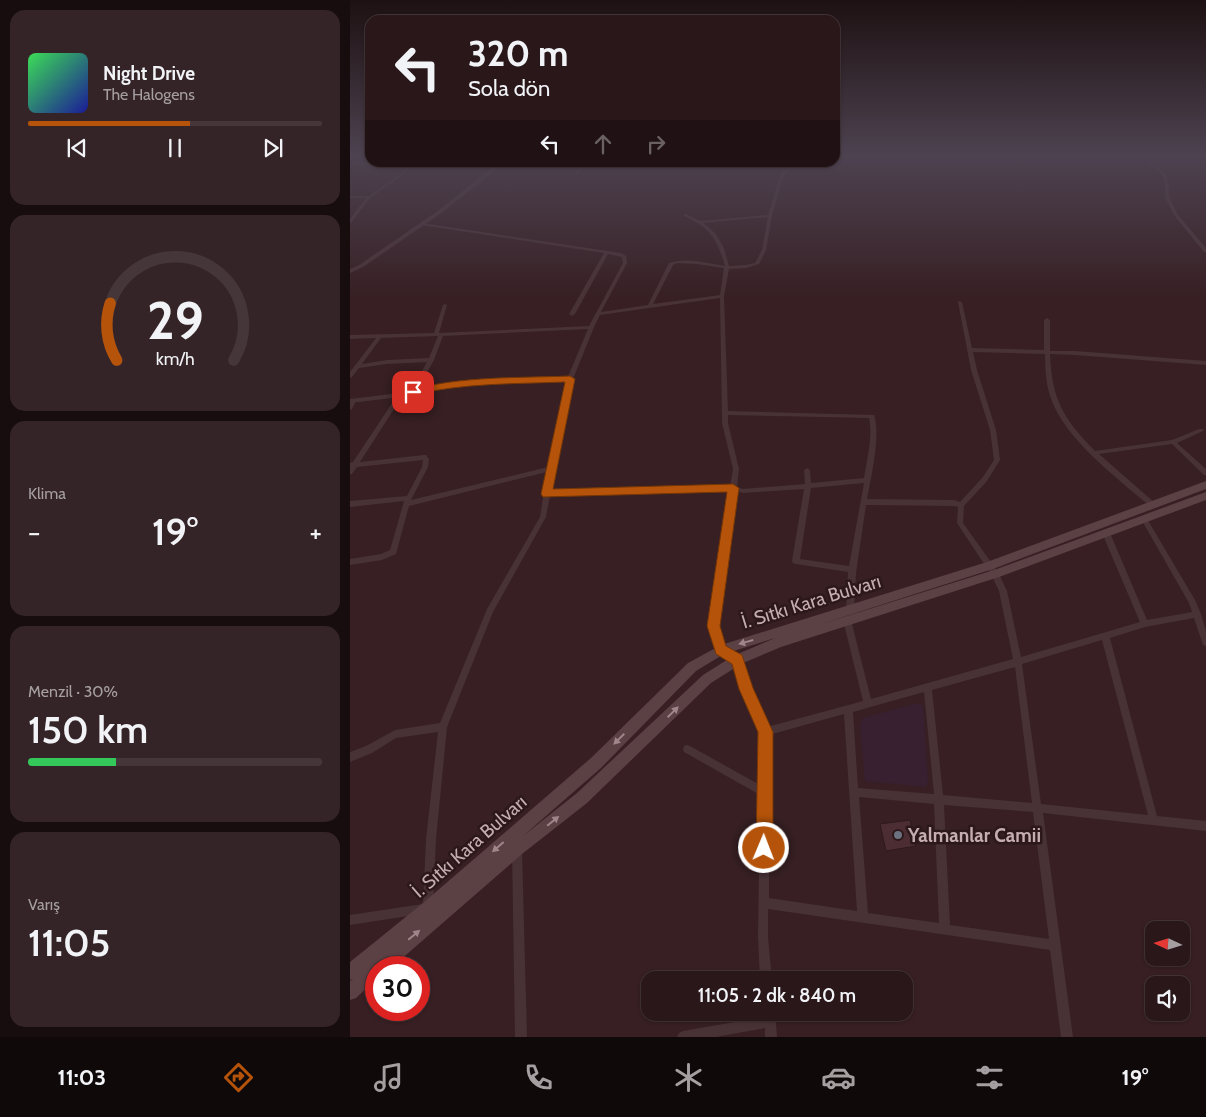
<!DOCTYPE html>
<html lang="tr">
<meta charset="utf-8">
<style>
:root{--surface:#29171a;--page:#352427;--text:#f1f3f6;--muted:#a59fa2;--line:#453639;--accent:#b45309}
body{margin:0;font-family:Cabin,sans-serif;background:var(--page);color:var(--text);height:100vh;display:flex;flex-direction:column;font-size:19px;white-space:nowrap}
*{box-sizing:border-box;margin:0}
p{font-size:16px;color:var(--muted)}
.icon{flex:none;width:28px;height:28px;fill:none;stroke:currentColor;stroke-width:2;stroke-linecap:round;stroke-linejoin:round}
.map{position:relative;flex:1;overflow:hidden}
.details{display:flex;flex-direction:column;gap:10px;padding:10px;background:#170d0e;width:350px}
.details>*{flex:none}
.hud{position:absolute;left:15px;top:15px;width:475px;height:152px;border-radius:15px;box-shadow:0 1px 4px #0004,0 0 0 1px var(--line);background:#29171a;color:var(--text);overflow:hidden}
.needle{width:32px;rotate:274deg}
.controls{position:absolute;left:795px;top:921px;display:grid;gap:10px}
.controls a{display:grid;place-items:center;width:45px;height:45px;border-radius:10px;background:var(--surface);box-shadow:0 1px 4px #0004,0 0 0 1px var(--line);font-size:25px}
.speed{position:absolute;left:15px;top:956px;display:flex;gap:10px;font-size:25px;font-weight:700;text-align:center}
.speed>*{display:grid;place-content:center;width:65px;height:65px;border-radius:50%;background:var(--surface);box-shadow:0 1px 4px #0004,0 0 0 1px var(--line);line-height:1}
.speed .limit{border:8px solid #d22;background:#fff;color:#111}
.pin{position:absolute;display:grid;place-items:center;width:42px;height:42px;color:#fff;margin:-21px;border-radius:10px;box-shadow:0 2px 8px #0006}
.me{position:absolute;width:55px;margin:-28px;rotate:1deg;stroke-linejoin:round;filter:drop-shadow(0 0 4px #0008)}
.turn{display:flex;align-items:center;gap:18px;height:105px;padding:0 20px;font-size:22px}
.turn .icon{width:65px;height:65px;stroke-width:2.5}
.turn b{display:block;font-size:35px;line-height:42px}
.lanes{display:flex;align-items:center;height:48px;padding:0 20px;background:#0003;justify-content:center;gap:25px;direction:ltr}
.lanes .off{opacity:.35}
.big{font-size:38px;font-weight:600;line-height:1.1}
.details .tile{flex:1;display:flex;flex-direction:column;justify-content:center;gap:8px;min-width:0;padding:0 18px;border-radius:15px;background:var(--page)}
.details .dial{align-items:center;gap:0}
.dial svg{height:130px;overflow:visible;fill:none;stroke:var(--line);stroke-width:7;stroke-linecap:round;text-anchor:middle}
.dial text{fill:var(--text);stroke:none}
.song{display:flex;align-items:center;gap:15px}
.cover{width:60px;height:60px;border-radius:8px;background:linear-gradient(135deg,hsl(130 70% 55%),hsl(240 70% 35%))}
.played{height:5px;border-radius:2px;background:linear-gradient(90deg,var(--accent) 55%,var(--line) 55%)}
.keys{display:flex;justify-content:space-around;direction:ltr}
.heat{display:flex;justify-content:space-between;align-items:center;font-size:28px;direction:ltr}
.charge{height:8px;border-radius:4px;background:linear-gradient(90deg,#34c759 30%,var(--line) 0)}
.trip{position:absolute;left:291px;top:971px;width:272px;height:50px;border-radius:15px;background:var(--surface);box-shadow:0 1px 4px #0004,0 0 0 1px var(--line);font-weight:600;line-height:50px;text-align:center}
.dock{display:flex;height:80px;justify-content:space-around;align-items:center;background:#10090a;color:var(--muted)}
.dock .icon{width:35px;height:35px}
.dock .selected{color:var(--accent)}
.dock b{font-size:22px;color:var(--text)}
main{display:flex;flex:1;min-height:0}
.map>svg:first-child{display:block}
</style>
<main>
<section class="details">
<div class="tile">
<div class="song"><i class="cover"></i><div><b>Night Drive</b><p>The Halogens</p></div></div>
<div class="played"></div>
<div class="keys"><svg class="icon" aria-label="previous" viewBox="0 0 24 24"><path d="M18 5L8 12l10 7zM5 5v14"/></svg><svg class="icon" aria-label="pause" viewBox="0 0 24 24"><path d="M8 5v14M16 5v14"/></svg><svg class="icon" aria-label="next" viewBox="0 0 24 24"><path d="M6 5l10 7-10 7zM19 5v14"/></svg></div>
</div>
<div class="tile dial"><svg viewBox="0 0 100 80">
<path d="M14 69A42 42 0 1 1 86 69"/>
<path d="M14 69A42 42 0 0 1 10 34" stroke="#b45309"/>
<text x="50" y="56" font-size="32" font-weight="700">29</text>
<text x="50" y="72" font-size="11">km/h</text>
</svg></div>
<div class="tile"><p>Klima</p>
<div class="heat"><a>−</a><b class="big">19°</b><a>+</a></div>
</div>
<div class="tile"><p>Menzil · 30%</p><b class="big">150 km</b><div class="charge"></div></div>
<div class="tile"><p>Varış</p><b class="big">11:05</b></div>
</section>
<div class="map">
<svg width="856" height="1037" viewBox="0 0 856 1037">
<rect width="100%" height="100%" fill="#371f23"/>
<path fill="#382030" d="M 568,703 L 573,706 L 578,782 L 576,787 L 515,781 L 510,725 L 513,718 Z"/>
<path fill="#4c2d33" stroke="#2e1a1d" d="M 560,820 L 566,846 L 536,851 L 530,824 Z"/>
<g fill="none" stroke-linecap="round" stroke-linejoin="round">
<path fill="#483236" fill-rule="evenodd" d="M 9,155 L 13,155 L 0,160 L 0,158 Z
M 793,155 L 796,155 L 817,176 L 819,187 L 819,197 L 828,215 L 856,248 L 856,252 L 854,252 L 824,215 L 815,197 L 815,187 L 813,176 Z
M 0,162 L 60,167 L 66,162 L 70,162 L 19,199 L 1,223 L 0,223 L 0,219 L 16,198 L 0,198 L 0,196 L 19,196 L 57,169 L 0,164 Z
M 135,162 L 148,162 L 153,164 L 151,165 Z
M 235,162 L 238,162 L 228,174 L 226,174 L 226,172 Z
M 256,162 L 273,164 L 281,162 L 273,166 Z
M 443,162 L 447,162 L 435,174 L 432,180 L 422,216 L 416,250 L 409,264 L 396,268 L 379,269 L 374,296 L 378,411 L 524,415 C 531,434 521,478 517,499 L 604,500 L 610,502 L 633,477 L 644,460 L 640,430 L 621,370 L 608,302 L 608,301 L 612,302 L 622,348 L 694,350 L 694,320 L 697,318 L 700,320 L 700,351 L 725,351 L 856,361 L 856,365 L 725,355 L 700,354 C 702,400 713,418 745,451 L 822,440 L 849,429 L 853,429 L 854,430 L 853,431 L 827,443 L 856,469 L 856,475 L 854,475 L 822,444 L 749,454 L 805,503 L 806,505 L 803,508 L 801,507 C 767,478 714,439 700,396 C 696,383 695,368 695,354 L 623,352 L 627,370 L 646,430 L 650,460 L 637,481 L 614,506 L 613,523 L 648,572 L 657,591 L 671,657 L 790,622 L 752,533 L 754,531 L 758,531 L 760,533 L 797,620 L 842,612 L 839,603 L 791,519 L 792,517 L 796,517 L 845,600 L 851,614 L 856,631 L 856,646 L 853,645 L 844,618 L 795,627 L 760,638 L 807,816 L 856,821 L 856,831 L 693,813 L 723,1037 L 711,1037 L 700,950 L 418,909 L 418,937 L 422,980 L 410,980 L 408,937 L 410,795 L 334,752 L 333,749 L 334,746 L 337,745 L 340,746 L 410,785 L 411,732 L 392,689 L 384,662 L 368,653 L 359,626 L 380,491 L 200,496 L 196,517 L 143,612 L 97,727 L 86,839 L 83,908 L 82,912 L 78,913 L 0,925 L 0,915 L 73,904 L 76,839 L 88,732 L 46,738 L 22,753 L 0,762 L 0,752 L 16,746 L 45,730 L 90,723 L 137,609 L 190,517 L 197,472 L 59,506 L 46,554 L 32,560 L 0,565 L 0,559 L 31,554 L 40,550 L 54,501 L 0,507 L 0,501 L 57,496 L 72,467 L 73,460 L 7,467 L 2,474 L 0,474 L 0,463 L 3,462 L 48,394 L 50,393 L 53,395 L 10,462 L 74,455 L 76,455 L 79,459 L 78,467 L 61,500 L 198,467 L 217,379 L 238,329 L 93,336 L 84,360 L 66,392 L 63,394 L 60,392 L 77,362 L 37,364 L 9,368 L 2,377 L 0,378 L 0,372 L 26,338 L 0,339 L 0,335 L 84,333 L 93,305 L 95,304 L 97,305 L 89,333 L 239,326 L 273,263 L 272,257 L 258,254 L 225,314 L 222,316 L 219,314 L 254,253 L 71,225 L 70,224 L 72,223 L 271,253 L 276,256 L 277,263 L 251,312 L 298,305 L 319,263 C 337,257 356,263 375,266 C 367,239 360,227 334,216 L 334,214 L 336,214 L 350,221 L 418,215 L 431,173 ZM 418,217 L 412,250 L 405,263 L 396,265 L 379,266 L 374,248 L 366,234 L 353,223 ZM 327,263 L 347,264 L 374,268 L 370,295 L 303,304 L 323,265 ZM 370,298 L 372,423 L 383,469 L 380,486 L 201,491 L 223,379 L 244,327 L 250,315 ZM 88,336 L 79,358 L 37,360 L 12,364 L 31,338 ZM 378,415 L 519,418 C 523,437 517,459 514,478 L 461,483 L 460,470 L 457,468 L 454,470 L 455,484 L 393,489 L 387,487 L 389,469 L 378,423 ZM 514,483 L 499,566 L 450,559 L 461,488 ZM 454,489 L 442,561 L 443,563 L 446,564 L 498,572 L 496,610 L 497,612 L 500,613 L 503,612 L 504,610 L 506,573 L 516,505 L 604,506 L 608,507 L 607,523 L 642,576 L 649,591 L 663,659 L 521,699 L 501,620 L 500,618 L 497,617 L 494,618 L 493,620 L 513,701 L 417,727 L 400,689 L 390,657 L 374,648 L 367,626 L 386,491 L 393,493 ZM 752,640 L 798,815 L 691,804 L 672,664 ZM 665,667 L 682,803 L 593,795 L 582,690 ZM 574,692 L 584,794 L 508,788 L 503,712 ZM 494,714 L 507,911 L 419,898 L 419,735 ZM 509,797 L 584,804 L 589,923 L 518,913 ZM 594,805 L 683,812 L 699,939 L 600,925 Z
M 3,399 L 6,401 L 2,409 L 0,410 L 0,401 Z
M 167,845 L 170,847 L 172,850 L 177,1037 L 165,1037 L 162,850 L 164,847 Z
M 413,1012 L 425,1012 L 427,1037 L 415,1037 L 415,1028 L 366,1037 L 327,1037 L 329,1033 L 333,1031 L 414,1017 Z"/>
<path fill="#483236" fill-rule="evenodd" d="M 149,162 L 155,162 L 93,212 L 13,267 L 0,273 L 0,269 L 9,265 L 89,210 Z
M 220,377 L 223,377 L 223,381 L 143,383 L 87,388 L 50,397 L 0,403 L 0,399 L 50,393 L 87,384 L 143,379 Z"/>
<path fill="#5b4044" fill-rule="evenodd" d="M 856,481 L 856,489 L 643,569 L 465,626 L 644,570 L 856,492 L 856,500 L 649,577 L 431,647 L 391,664 L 361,683 L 237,803 L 172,854 L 41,968 L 26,968 L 26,979 L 6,998 L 0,1000 L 0,981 L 3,979 L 0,980 L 0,962 L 73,903 L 241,758 L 338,663 L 371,645 L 637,562 ZM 425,638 L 383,656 L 353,675 L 227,793 L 173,836 L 251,768 L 346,671 L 374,654 Z"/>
</g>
<defs><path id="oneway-solid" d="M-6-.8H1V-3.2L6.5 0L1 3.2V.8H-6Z" transform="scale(1.25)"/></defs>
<g fill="#a0868a">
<use href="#oneway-solid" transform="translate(396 642) rotate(164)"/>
<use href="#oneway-solid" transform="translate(323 712) rotate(-44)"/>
<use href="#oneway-solid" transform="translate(269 739) rotate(135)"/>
<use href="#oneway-solid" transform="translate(203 821) rotate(-39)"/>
<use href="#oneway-solid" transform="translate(148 847) rotate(139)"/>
<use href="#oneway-solid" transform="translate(64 935) rotate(-40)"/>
</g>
<linearGradient id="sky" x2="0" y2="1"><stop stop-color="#1e1113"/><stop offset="0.52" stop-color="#4d4250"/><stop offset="1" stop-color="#4d4250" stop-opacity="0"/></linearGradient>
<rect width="856" height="300" fill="url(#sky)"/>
<path fill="#b45309" stroke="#753606" d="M 220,376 L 225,379 L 203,489 L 383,484 L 389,488 L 370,626 L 376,646 L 392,655 L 403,688 L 423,732 L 423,848 L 420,854 L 414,856 L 409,854 L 406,848 L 408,732 L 389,689 L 382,664 L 366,654 L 357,626 L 377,492 L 193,497 L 191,494 L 215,382 C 164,384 112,383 63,395 L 58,392 L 60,390 C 112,376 167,378 220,376 Z"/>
<circle fill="#6b7280" stroke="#2c181b" stroke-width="2" cx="548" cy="835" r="5"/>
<g text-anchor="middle" stroke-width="5" stroke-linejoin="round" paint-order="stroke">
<g font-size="19" fill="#c5acb0" stroke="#2c181b">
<text transform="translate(461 601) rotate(-17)" y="7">İ. Sıtkı Kara Bulvarı</text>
<text transform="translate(119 846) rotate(-41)" y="7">İ. Sıtkı Kara Bulvarı</text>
</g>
<g font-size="19" font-weight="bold" fill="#c5acb0" stroke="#2c181b" text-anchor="start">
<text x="558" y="842">Yalmanlar Camii</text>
</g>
</g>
</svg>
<div class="controls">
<a><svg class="needle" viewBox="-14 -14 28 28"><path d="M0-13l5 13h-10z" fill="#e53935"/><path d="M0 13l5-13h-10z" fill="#a59fa2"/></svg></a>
<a><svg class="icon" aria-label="sound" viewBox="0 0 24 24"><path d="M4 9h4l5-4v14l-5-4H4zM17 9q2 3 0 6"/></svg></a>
</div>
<div class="speed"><div class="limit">30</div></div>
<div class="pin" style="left:63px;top:392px;background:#d93025"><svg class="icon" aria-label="arrive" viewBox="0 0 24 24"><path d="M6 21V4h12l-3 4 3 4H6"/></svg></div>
<svg class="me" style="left:414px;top:848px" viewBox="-20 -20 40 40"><circle r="17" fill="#b45309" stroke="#fff" stroke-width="3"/><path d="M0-11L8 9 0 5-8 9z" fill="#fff"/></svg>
<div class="trip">11:05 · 2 dk · 840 m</div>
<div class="hud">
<div class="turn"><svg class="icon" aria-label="left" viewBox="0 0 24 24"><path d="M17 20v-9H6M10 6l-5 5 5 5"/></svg><div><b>320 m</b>Sola dön</div></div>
<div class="lanes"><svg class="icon" aria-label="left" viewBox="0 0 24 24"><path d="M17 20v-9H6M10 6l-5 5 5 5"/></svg><svg class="icon off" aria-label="ahead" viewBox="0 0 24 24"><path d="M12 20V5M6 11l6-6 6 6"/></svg><svg class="icon off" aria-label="right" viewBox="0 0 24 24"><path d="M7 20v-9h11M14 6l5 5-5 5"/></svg></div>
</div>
</div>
</main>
<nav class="dock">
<b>11:03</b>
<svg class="icon selected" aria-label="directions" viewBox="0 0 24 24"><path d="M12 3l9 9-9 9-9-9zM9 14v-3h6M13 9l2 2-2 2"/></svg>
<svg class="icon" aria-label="music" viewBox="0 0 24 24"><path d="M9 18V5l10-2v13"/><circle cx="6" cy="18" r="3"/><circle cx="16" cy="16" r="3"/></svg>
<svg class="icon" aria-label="phone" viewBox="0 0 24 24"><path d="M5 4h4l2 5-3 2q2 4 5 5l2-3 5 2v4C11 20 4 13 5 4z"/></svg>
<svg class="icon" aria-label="climate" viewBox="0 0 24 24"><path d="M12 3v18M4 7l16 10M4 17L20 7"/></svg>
<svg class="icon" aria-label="car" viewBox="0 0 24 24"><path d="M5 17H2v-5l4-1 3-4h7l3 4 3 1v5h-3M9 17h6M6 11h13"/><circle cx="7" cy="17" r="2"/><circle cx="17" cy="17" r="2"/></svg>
<svg class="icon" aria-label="filters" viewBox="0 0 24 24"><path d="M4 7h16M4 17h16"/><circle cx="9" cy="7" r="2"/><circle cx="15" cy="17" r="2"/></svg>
<b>19°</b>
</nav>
